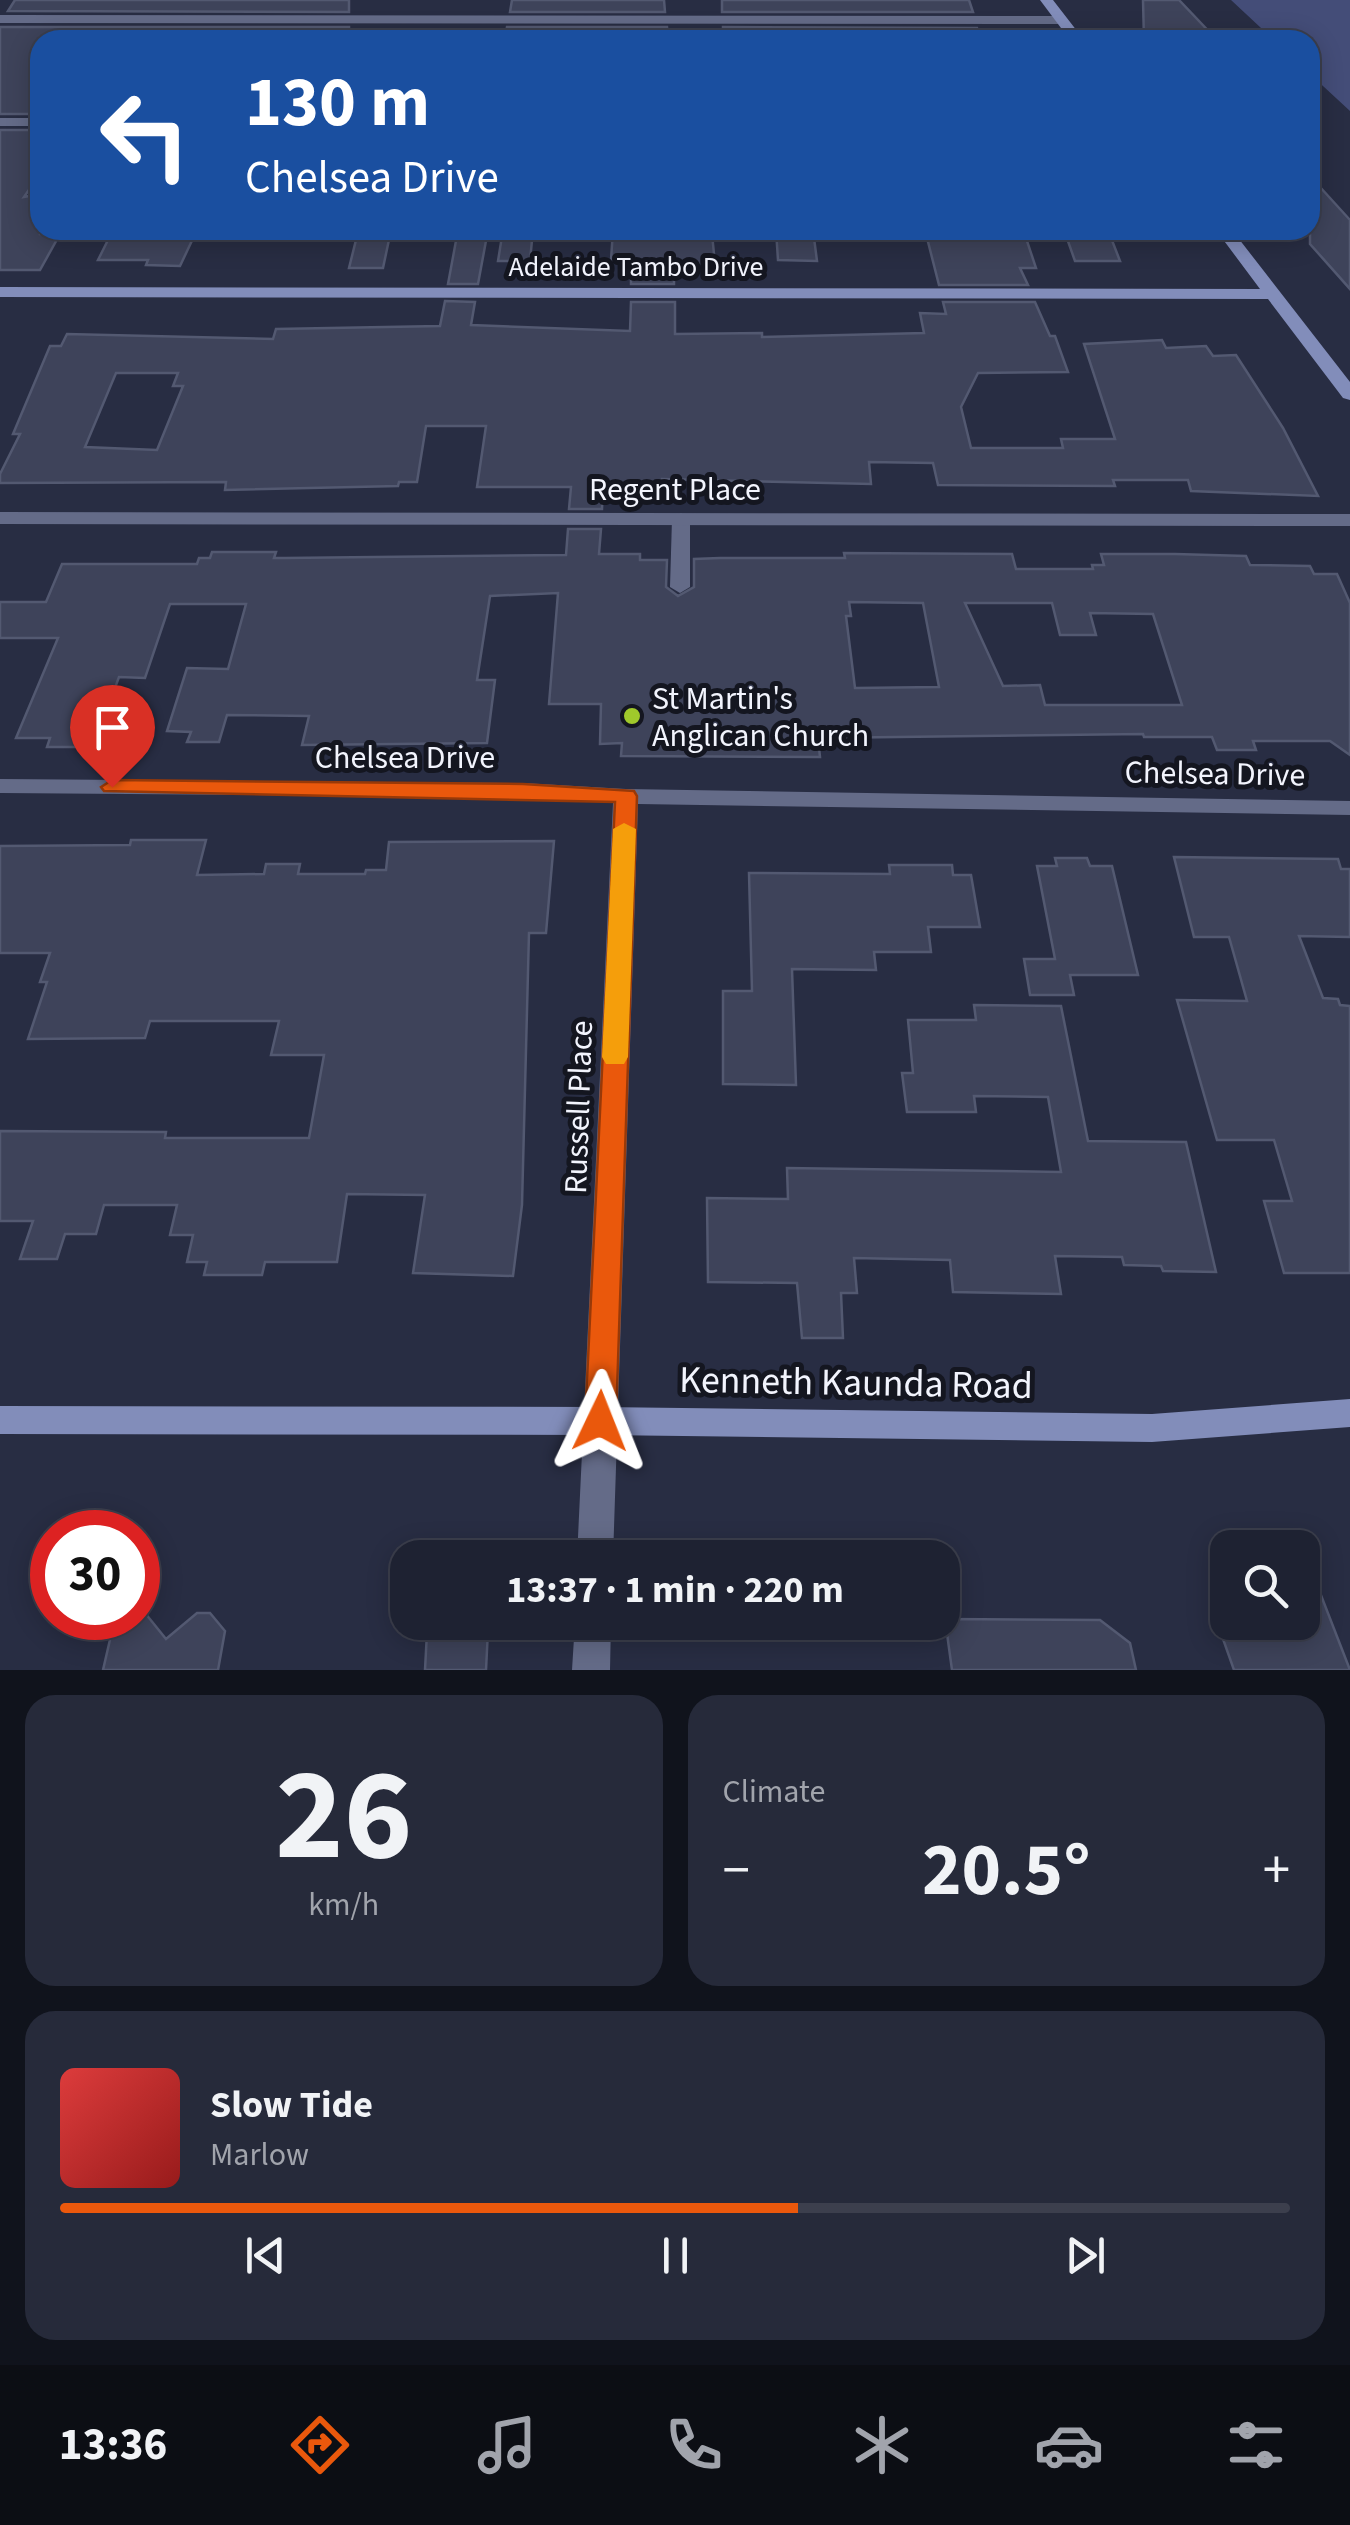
<!DOCTYPE html>
<meta charset="utf-8">
<style>
:root{--surface:#1e2232;--page:#262a3a;--text:#f1f3f6;--muted:#a1a4ac;--line:#3c3f4d;--accent:#ea580c}
body{margin:0;font-family:"Source Sans 3",sans-serif;background:var(--page);color:var(--text);height:100vh;display:flex;flex-direction:column;font-size:38px;white-space:nowrap}
*{box-sizing:border-box;margin:0}
p{font-size:32px;color:var(--muted)}
.icon{flex:none;width:55px;height:55px;fill:none;stroke:currentColor;stroke-width:2;stroke-linecap:round;stroke-linejoin:round}
.map{position:relative;height:1670px;overflow:hidden}
.drawer{display:flex;flex-direction:column;gap:25px;padding:25px;background:#10131c;flex:1}
.drawer>*{flex:none}
.guide{position:absolute;left:30px;top:30px;width:1290px;height:210px;border-radius:30px;box-shadow:0 5px 25px #0003,0 0 0 2px var(--line);background:#1a4fa0;color:#fff;overflow:hidden}
.controls{position:absolute;left:1210px;top:1530px;display:grid;gap:20px}
.controls a{display:grid;place-items:center;width:110px;height:110px;border-radius:20px;background:var(--surface);box-shadow:0 5px 25px #0003,0 0 0 2px var(--line);font-size:50px}
.speed{position:absolute;left:30px;top:1510px;display:flex;gap:20px;font-size:50px;font-weight:700;text-align:center}
.speed>*{display:grid;place-content:center;width:130px;height:130px;border-radius:50%;background:var(--surface);box-shadow:0 5px 25px #0003,0 0 0 2px var(--line);line-height:1}
.speed .limit{border:15px solid #d22;background:#fff;color:#111}
.pin{position:absolute;display:grid;place-items:center;width:85px;height:85px;color:#fff;margin:-102px -42px;border-radius:50% 50% 50% 0;rotate:-45deg;box-shadow:0 0 10px #0007}
.pin .icon{rotate:45deg}
.me{position:absolute;width:110px;margin:-55px;rotate:2deg;stroke-linejoin:round;filter:drop-shadow(0 0 8px #0008)}
.turn{display:flex;align-items:center;gap:35px;height:210px;padding:0 50px;font-size:45px}
.turn .icon{width:130px;height:130px;stroke-width:2.5}
.turn b{display:block;font-size:70px;line-height:85px}
.big{font-size:75px;font-weight:700;line-height:1.1}
.drawer .card{flex:1;display:flex;flex-direction:column;justify-content:center;gap:15px;min-width:0;padding:0 35px;border-radius:30px;background:var(--page)}
.drawer .dial{align-items:center;gap:0}
.dial b{font-size:130px;line-height:1}
.song{display:flex;align-items:center;gap:30px}
.cover{width:120px;height:120px;border-radius:15px;background:linear-gradient(135deg,hsl(0 70% 55%),hsl(0 70% 35%))}
.played{height:10px;border-radius:5px;background:linear-gradient(90deg,var(--accent) 60%,var(--line) 60%)}
.keys{display:flex;justify-content:space-around;direction:ltr}
.heat{display:flex;justify-content:space-between;align-items:center;font-size:55px;direction:ltr}
.drawer .tiles{flex:1;display:grid;gap:25px;grid-template-columns:1fr 1fr}
.card:last-child{grid-column:span 2}
.trip{position:absolute;left:390px;top:1540px;width:570px;height:100px;border-radius:30px;background:var(--surface);box-shadow:0 5px 25px #0003,0 0 0 2px var(--line);font-weight:700;line-height:100px;text-align:center}
.menu{display:flex;height:160px;justify-content:space-around;align-items:center;background:#0c0e14;color:var(--muted)}
.menu .icon{width:70px;height:70px}
.menu .current{color:var(--accent)}
.menu b{font-size:45px;color:var(--text)}
.map>svg:first-child{display:block}
</style>
<div class="map">
<svg width="1350" height="1670" viewBox="0 0 1350 1670">
<rect width="100%" height="100%" fill="#282d43"/>
<path fill="#444d78" d="M 1231,0 L 1350,0 L 1350,111 L 1310,74 L 1310,40 L 1274,40 Z"/>
<path fill="#3e435a" stroke="#535971" stroke-width="2.5" fill-rule="evenodd" d="M 15,0 L 349,0 L 349,12 L 8,11 Z
M 512,0 L 664,0 L 665,12 L 510,12 Z
M 722,0 L 969,0 L 973,12 L 722,12 Z
M 1143,0 L 1179,0 L 1217,40 L 1144,40 Z
M 0,27 L 349,27 L 349,40 L 40,40 L 40,114 L 0,114 Z
M 507,27 L 667,27 L 668,40 L 505,40 Z
M 723,27 L 977,28 L 981,40 L 723,40 Z
M 0,130 L 40,130 L 40,174 L 24,197 L 40,194 L 40,234 L 60,234 L 40,270 L 0,270 Z
M 1310,176 L 1350,220 L 1350,289 L 1310,244 Z
M 113,230 L 197,230 L 180,266 L 146,265 L 148,260 L 98,260 Z
M 458,230 L 488,230 L 478,284 L 448,284 Z
M 503,230 L 533,230 L 530,261 L 498,261 Z
M 613,230 L 700,230 L 701,234 L 712,234 L 715,264 L 674,264 L 674,284 L 631,284 L 631,260 L 611,260 Z
M 776,230 L 813,230 L 817,261 L 778,260 Z
M 925,230 L 1025,235 L 1036,268 L 1020,268 L 1028,285 L 939,285 Z
M 1064,230 L 1108,230 L 1120,261 L 1075,261 Z
M 390,235 L 383,268 L 349,268 L 357,236 Z
M 445,301 L 475,302 L 471,325 L 630,331 L 631,302 L 675,302 L 675,334 L 762,333 L 762,337 L 924,333 L 920,313 L 946,314 L 943,302 L 1035,302 L 1050,336 L 1055,336 L 1068,372 L 978,373 L 961,407 L 971,448 L 1063,448 L 1061,439 L 1115,439 L 1084,344 L 1162,340 L 1166,348 L 1206,346 L 1213,356 L 1236,355 L 1283,428 L 1318,496 L 1191,491 L 1188,480 L 1113,480 L 1115,486 L 938,485 L 933,463 L 869,462 L 871,484 L 662,479 L 662,485 L 603,486 L 602,509 L 569,509 L 571,487 L 477,487 L 486,426 L 426,426 L 417,482 L 399,482 L 398,486 L 225,490 L 226,482 L 0,483 L 0,474 L 20,434 L 13,434 L 50,346 L 61,346 L 67,334 L 273,339 L 276,329 L 440,326 ZM 116,373 L 178,373 L 173,386 L 183,386 L 157,450 L 85,447 Z
M 568,529 L 601,529 L 599,554 L 640,554 L 640,560 L 667,560 L 666,587 L 678,596 L 694,587 L 694,559 L 720,558 L 845,558 L 844,553 L 1012,554 L 1016,569 L 1093,569 L 1092,565 L 1104,565 L 1101,554 L 1175,554 L 1246,556 L 1250,565 L 1310,566 L 1314,574 L 1337,574 L 1350,603 L 1350,755 L 1330,741 L 1253,741 L 1256,750 L 1217,750 L 1212,737 L 1144,737 L 1143,734 L 818,738 L 820,757 L 621,756 L 622,743 L 600,744 L 601,704 L 549,704 L 558,593 L 490,596 L 477,680 L 495,680 L 487,743 L 302,745 L 309,716 L 227,715 L 219,742 L 187,742 L 191,732 L 167,731 L 187,668 L 228,669 L 246,604 L 170,604 L 145,678 L 119,677 L 93,747 L 47,747 L 50,738 L 16,738 L 58,638 L 0,638 L 0,602 L 46,602 L 62,564 L 197,564 L 199,558 L 210,558 L 212,552 L 276,552 L 274,558 L 285,558 L 566,555 ZM 849,602 L 923,603 L 939,687 L 855,688 L 846,616 L 851,616 ZM 965,603 L 1052,603 L 1060,635 L 1096,635 L 1090,613 L 1153,614 L 1182,705 L 1045,705 L 1040,685 L 1003,686 Z
M 131,840 L 206,840 L 197,875 L 264,874 L 266,864 L 300,864 L 298,874 L 365,874 L 366,870 L 386,870 L 389,842 L 554,841 L 546,933 L 529,933 L 522,1205 L 513,1276 L 413,1273 L 425,1195 L 347,1194 L 337,1262 L 265,1262 L 262,1275 L 204,1275 L 207,1262 L 187,1262 L 193,1235 L 170,1235 L 177,1205 L 104,1205 L 96,1234 L 65,1234 L 57,1259 L 20,1259 L 33,1221 L 0,1221 L 0,1131 L 166,1132 L 165,1138 L 309,1138 L 324,1055 L 271,1055 L 279,1021 L 150,1021 L 145,1038 L 28,1039 L 47,982 L 40,982 L 50,953 L 0,953 L 0,846 L 130,845 Z
M 1174,857 L 1338,859 L 1341,869 L 1350,869 L 1350,937 L 1299,936 L 1323,998 L 1338,999 L 1340,1005 L 1350,1006 L 1350,1273 L 1284,1273 L 1264,1201 L 1292,1201 L 1274,1140 L 1217,1140 L 1177,1000 L 1247,1001 L 1229,937 L 1194,937 Z
M 1055,858 L 1087,858 L 1090,866 L 1112,866 L 1138,975 L 1070,975 L 1074,995 L 1030,995 L 1024,959 L 1055,959 L 1037,866 L 1057,866 Z
M 889,865 L 952,865 L 953,875 L 971,875 L 980,927 L 928,927 L 931,952 L 874,952 L 876,970 L 792,969 L 796,1085 L 723,1084 L 723,991 L 752,991 L 749,873 L 890,874 Z
M 974,1005 L 1061,1006 L 1088,1141 L 1186,1142 L 1216,1272 L 1163,1271 L 1161,1266 L 1124,1265 L 1122,1257 L 1055,1256 L 1061,1294 L 953,1292 L 950,1260 L 854,1258 L 857,1293 L 841,1293 L 843,1338 L 802,1338 L 797,1283 L 708,1282 L 707,1198 L 788,1199 L 787,1168 L 1061,1172 L 1048,1097 L 974,1096 L 976,1112 L 907,1112 L 902,1073 L 913,1073 L 908,1020 L 976,1020 Z
M 1305,1554 L 1350,1670 L 1234,1670 L 1217,1622 L 1302,1622 Z
M 138,1613 L 145,1613 L 166,1639 L 197,1613 L 210,1613 L 225,1631 L 218,1670 L 103,1670 L 112,1631 L 126,1618 L 138,1618 Z
M 945,1619 L 1100,1620 L 1130,1643 L 1136,1670 L 952,1670 Z
M 488,1630 L 486,1670 L 425,1670 L 427,1632 Z"/>
<g fill="none" stroke-linecap="round" stroke-linejoin="round">
<path fill="#646b88" fill-rule="evenodd" d="M 681,513 L 690,519 L 690,587 L 680,593 L 670,587 L 672,519 Z"/>
<path fill="#646b88" fill-rule="evenodd" d="M 0,15 L 1061,16 L 1068,20 L 1061,24 L 0,23 Z
M 0,118 L 40,118 L 40,126 L 0,126 Z
M 0,512 L 1350,514 L 1350,526 L 0,524 Z
M 0,779 L 523,783 L 626,789 L 1350,801 L 1350,815 L 638,804 L 613,1558 L 577,1558 L 613,803 L 523,797 L 0,793 Z
M 575,1622 L 611,1622 L 610,1670 L 572,1670 Z"/>
<path fill="#828dba" fill-rule="evenodd" d="M 1040,0 L 1053,0 L 1084,40 L 1070,40 Z
M 1216,230 L 1232,230 L 1350,382 L 1350,400 L 1343,398 L 1268,299 L 0,297 L 0,287 L 1260,289 Z
M 1350,1399 L 1350,1427 L 1152,1442 L 601,1435 L 0,1434 L 0,1406 L 601,1407 L 1152,1414 Z"/>
</g>
<path fill="#ea580c" stroke="#983908" stroke-width="2.5" d="M 112,780 L 523,784 L 634,791 L 637,796 L 616,1421 L 611,1430 L 600,1434 L 590,1430 L 585,1421 L 615,802 L 104,791 L 101,787 Z"/>
<path fill="#f59e0b" d="M 624,823 L 636,829 L 628,1057 L 624,1064 L 606,1064 L 602,1057 L 613,829 Z"/>
<circle fill="#a0c92b" stroke="#141620" stroke-width="4" cx="632" cy="716" r="10"/>
<g text-anchor="middle" stroke-width="10" stroke-linejoin="round" paint-order="stroke">
<g font-size="28" fill="#f2f4fd" stroke="#141620">
<text x="636" y="276">Adelaide Tambo Drive</text>
</g>
<g font-size="32" fill="#f2f4fd" stroke="#141620">
<text x="675" y="500">Regent Place</text>
<text x="405" y="768">Chelsea Drive</text>
<text transform="translate(1215 773) rotate(1)" y="11">Chelsea Drive</text>
<text transform="translate(578 1107) rotate(-88)" y="11">Russell Place</text>
</g>
<g font-size="32" fill="#f2f4fd" stroke="#141620" text-anchor="start">
<text x="652" y="709">St Martin's<tspan x="652" dy="37">Anglican Church</tspan></text>
</g>
<g font-size="38" fill="#f2f4fd" stroke="#141620">
<text transform="translate(856 1382) rotate(1)" y="13">Kenneth Kaunda Road</text>
</g>
</g>
</svg>
<div class="controls">
<a><svg class="icon" aria-label="search" viewBox="0 0 24 24"><circle cx="10" cy="10" r="6"/><path d="M15 15l6 6"/></svg></a>
</div>
<div class="speed"><div class="limit">30</div></div>
<div class="pin" style="left:112px;top:787px;background:#d93025"><svg class="icon" aria-label="arrive" viewBox="0 0 24 24"><path d="M6 21V4h12l-3 4 3 4H6"/></svg></div>
<svg class="me" style="left:600px;top:1421px" viewBox="-20 -20 40 40"><path d="M0-17L14 15 0 8-14 15z" fill="#ea580c" stroke="#fff" stroke-width="4"/></svg>
<div class="trip">13:37 · 1 min · 220 m</div>
<div class="guide">
<div class="turn"><svg class="icon" aria-label="left" viewBox="0 0 24 24"><path d="M17 20v-9H6M10 6l-5 5 5 5"/></svg><div><b>130 m</b>Chelsea Drive</div></div>
</div>
</div>
<section class="drawer">
<div class="tiles">
<div class="card dial"><b>26</b><p>km/h</p></div>
<div class="card"><p>Climate</p>
<div class="heat"><a>−</a><b class="big">20.5°</b><a>+</a></div>
</div>
<div class="card">
<div class="song"><i class="cover"></i><div><b>Slow Tide</b><p>Marlow</p></div></div>
<div class="played"></div>
<div class="keys"><svg class="icon" aria-label="previous" viewBox="0 0 24 24"><path d="M18 5L8 12l10 7zM5 5v14"/></svg><svg class="icon" aria-label="pause" viewBox="0 0 24 24"><path d="M8 5v14M16 5v14"/></svg><svg class="icon" aria-label="next" viewBox="0 0 24 24"><path d="M6 5l10 7-10 7zM19 5v14"/></svg></div>
</div>
</div>
</section>
<nav class="menu">
<b>13:36</b>
<svg class="icon current" aria-label="directions" viewBox="0 0 24 24"><path d="M12 3l9 9-9 9-9-9zM9 14v-3h6M13 9l2 2-2 2"/></svg>
<svg class="icon" aria-label="music" viewBox="0 0 24 24"><path d="M9 18V5l10-2v13"/><circle cx="6" cy="18" r="3"/><circle cx="16" cy="16" r="3"/></svg>
<svg class="icon" aria-label="phone" viewBox="0 0 24 24"><path d="M5 4h4l2 5-3 2q2 4 5 5l2-3 5 2v4C11 20 4 13 5 4z"/></svg>
<svg class="icon" aria-label="climate" viewBox="0 0 24 24"><path d="M12 3v18M4 7l16 10M4 17L20 7"/></svg>
<svg class="icon" aria-label="car" viewBox="0 0 24 24"><path d="M5 17H2v-5l4-1 3-4h7l3 4 3 1v5h-3M9 17h6M6 11h13"/><circle cx="7" cy="17" r="2"/><circle cx="17" cy="17" r="2"/></svg>
<svg class="icon" aria-label="filters" viewBox="0 0 24 24"><path d="M4 7h16M4 17h16"/><circle cx="9" cy="7" r="2"/><circle cx="15" cy="17" r="2"/></svg>
</nav>
